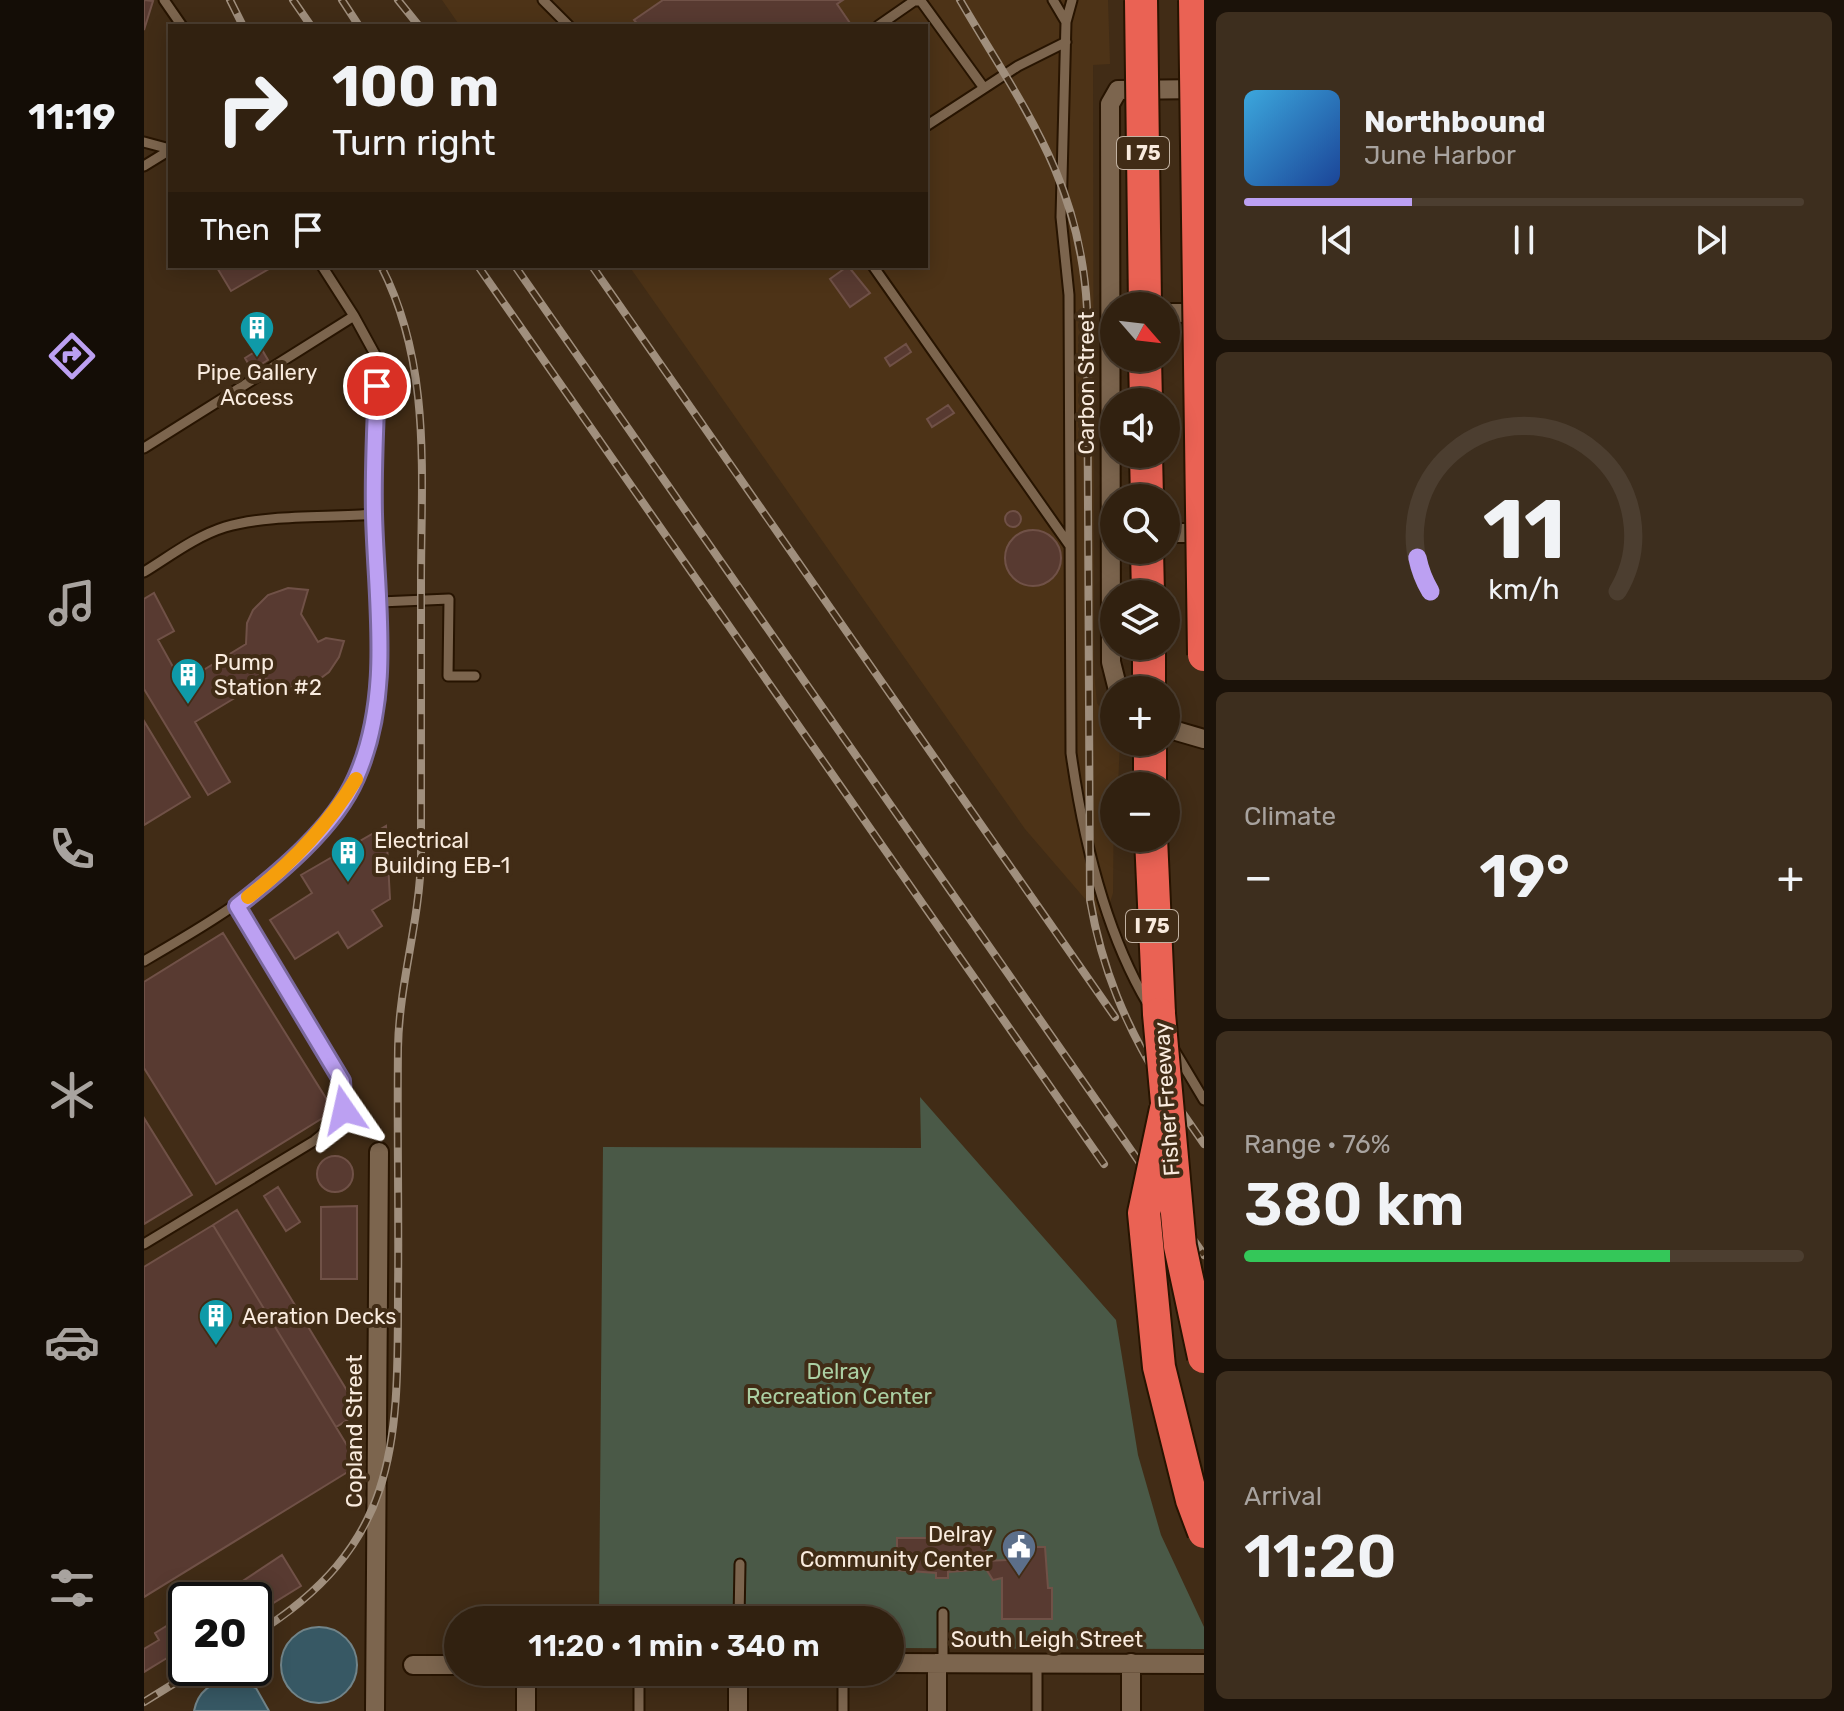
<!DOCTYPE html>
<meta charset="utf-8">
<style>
:root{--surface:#312110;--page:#3d2e1e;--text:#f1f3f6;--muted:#a8a39f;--line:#4c3e30;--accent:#bca0f2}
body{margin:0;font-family:Rubik,sans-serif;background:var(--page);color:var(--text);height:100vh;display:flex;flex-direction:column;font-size:30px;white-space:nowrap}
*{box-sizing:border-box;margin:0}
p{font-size:26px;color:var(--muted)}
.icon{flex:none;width:44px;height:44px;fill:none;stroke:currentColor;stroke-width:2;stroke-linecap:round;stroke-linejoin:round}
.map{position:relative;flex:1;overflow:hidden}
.drawer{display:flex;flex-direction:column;gap:12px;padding:12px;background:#1b1209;width:640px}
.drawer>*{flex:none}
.hud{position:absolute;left:24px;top:24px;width:760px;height:244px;border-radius:0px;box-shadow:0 4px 20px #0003,0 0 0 2px var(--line);background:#312110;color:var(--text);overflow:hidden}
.needle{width:52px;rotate:118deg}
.tools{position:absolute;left:956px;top:292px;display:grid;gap:16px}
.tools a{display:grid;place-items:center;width:80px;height:80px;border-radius:50%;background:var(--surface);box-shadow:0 4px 20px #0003,0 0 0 2px var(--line);font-size:40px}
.speed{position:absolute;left:24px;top:1582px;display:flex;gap:16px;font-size:40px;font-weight:700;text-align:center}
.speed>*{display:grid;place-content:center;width:104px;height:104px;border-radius:50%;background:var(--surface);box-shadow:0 4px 20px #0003,0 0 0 2px var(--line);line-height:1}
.speed .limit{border:4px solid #111;border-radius:12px;background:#fff;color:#111}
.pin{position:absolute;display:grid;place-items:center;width:68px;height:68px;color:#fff;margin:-34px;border:4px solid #fff;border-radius:50%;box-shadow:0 2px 8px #0007}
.me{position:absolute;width:88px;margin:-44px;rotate:349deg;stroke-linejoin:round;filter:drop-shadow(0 0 6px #0008)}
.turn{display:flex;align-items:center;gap:28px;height:168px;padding:0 32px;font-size:36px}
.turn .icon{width:104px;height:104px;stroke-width:2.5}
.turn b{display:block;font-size:56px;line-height:68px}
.then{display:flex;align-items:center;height:76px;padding:0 32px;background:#0003;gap:16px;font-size:30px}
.big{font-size:60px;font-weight:600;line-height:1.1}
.drawer .card{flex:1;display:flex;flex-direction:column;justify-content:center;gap:12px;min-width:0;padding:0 28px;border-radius:12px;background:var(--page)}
.drawer .dial{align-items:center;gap:0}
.dial svg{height:208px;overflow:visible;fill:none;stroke:var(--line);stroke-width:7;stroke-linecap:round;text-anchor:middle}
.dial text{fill:var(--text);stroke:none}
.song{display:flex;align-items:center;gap:24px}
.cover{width:96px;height:96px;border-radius:12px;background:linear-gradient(135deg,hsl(200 70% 55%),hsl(220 70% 35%))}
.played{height:8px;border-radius:4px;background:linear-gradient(90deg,var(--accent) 30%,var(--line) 30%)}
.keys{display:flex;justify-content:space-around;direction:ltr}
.heat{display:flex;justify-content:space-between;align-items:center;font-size:44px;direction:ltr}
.charge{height:12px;border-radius:6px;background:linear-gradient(90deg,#34c759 76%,var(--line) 0)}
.trip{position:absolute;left:300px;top:1606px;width:460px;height:80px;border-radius:40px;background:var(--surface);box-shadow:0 4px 20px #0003,0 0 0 2px var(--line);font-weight:600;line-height:80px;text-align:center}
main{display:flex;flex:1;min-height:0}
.tabs{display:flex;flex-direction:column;width:144px;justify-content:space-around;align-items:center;background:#140d06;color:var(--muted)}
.tabs .icon{width:56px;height:56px}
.tabs .active{color:var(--accent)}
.tabs b{font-size:36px;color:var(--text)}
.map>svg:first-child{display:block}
</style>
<main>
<nav class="tabs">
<b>11:19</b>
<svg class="icon active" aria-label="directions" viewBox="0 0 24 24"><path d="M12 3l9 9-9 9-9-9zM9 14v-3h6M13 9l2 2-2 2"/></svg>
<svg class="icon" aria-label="music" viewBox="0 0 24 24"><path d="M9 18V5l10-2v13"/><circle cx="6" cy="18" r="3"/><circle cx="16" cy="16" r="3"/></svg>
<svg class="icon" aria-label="phone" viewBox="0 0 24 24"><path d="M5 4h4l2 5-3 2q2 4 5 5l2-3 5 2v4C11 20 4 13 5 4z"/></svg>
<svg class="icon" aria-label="climate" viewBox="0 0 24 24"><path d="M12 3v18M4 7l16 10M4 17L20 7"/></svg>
<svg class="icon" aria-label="car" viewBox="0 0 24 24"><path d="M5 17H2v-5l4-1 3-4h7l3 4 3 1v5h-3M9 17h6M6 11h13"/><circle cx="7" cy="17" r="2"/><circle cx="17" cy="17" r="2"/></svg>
<svg class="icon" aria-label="filters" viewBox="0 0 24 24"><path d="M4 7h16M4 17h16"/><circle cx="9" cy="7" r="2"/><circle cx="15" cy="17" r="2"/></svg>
</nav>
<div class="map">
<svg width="1060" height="1711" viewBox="0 0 1060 1711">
<rect width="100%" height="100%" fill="#412c16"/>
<path fill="#4d3317" d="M 298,0 L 964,0 L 966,64 L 949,65 L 950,673 L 953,703 L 970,730 L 970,742 L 976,742 L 974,786 L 970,786 L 969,893 L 960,921 L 881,829 L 485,266 L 782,266 L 782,26 L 316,26 Z"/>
<path fill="#4a5947" d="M 776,1097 L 972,1320 L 994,1455 L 1017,1535 L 1060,1627 L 1060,1649 L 746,1648 L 746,1620 L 455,1620 L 459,1147 L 777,1148 Z"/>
<path fill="#375864" stroke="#718489" stroke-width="2" d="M137 1665a38 38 0 1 1 76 0a38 38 0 1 1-76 0Z
M 89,1679 L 112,1688 L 125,1711 L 50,1711 C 54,1690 70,1681 89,1679 Z"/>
<path fill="#583a31" stroke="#705147" stroke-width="2" d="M 0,0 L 9,1 L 0,30 Z
M 519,0 L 699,0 L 693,4 L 708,26 L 495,26 L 490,20 Z
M 72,266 L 130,266 L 87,291 Z
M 704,266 L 726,293 L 706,307 L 686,279 Z
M 762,344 L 767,352 L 746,366 L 741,358 Z
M 117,348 L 124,360 L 108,370 L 101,358 Z
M 804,405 L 810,413 L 788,427 L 783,419 Z
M861 519a8 8 0 1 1 16 0a8 8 0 1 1-16 0Z
M861 558a28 28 0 1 1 56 0a28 28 0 1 1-56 0Z
M 144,588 L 164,590 L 157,614 L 174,642 L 182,638 L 200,641 L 195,657 L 185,672 L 169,684 L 145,687 L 122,679 L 51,722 L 86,782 L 64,795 L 0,689 L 0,599 L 10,593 L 30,631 L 14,640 L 38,683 L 102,644 L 103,623 L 109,610 L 124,595 Z
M 0,721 L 46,797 L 0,825 Z
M 242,826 L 246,899 L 228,910 L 238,926 L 204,948 L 194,932 L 151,959 L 126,920 L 168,893 L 157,875 Z
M 79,933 L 190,1111 L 72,1184 L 0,1068 L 0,982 Z
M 0,1118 L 48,1195 L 0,1224 Z
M173 1174a18 18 0 1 1 36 0a18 18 0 1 1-36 0Z
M 134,1187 L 156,1222 L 142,1231 L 120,1196 Z
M 213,1206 L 213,1279 L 177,1279 L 177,1207 Z
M 93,1210 L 216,1412 L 192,1427 L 69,1225 Z
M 69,1225 L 215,1465 L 0,1597 L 0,1267 Z
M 753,1538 L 842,1538 L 842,1561 L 885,1559 L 884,1547 L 901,1547 L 904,1588 L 908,1588 L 908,1619 L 858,1619 L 858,1578 L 849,1580 L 842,1569 L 804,1572 L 804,1578 L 792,1578 L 792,1573 L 753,1570 Z
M 138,1555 L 157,1586 L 110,1615 L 110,1600 L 70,1600 Z
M 42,1614 L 42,1665 L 31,1671 L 23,1658 L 0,1672 L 0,1649 L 15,1640 L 11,1633 Z"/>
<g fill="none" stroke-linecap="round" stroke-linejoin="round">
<defs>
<path id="service" d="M 20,0 L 38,26
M 399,0 L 425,26
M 909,0 L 922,22
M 928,0 L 922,22 L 917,217 L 925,295 L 927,753 C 939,838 960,930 1004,1004
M 734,26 L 770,1 L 777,1 L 840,88
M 782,126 L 874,66 L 922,42
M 0,142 L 26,149
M 0,166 L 26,150
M 729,266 L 926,546
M 0,448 L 210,316 L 178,266
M 0,572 C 26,556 52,536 81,527 C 124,514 185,518 230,514 L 233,358 L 210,316
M 236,602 L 305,599 L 304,676 L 331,676
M 0,961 C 91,908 194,848 226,740 C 245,676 234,581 230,514
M 1029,1048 L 1060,1100
M 0,1244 L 170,1141 C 192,1124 207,1110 198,1081 L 93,906
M 799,1613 L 799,1663
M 595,1620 L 596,1564
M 893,1663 L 893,1711
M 495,1711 L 495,1672
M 699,1711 L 699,1672"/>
<path id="minor" d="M 1022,313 L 1060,313
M 1022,533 L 1060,533
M 974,690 L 967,662 L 966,104 L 974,90 L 1060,89
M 1022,728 L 1060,739
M 746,1663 L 1060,1664
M 987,1663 L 987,1711
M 269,1665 L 314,1665
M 382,1672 L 382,1711
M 231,1711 L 235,1152
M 594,1711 L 594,1672
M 793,1711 L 793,1663"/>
<path id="motorway" d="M 1001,358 L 1002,402
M 1002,454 L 1003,498
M 1003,550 L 1004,594
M 1005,646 L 1005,690
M 1006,742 L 1006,786
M 1007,838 L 1015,1014"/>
</defs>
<use href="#service" stroke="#271401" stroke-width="13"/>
<use href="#minor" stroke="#271401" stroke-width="22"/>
<use href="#motorway" stroke="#271401" stroke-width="36"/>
<use href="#service" stroke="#7c654e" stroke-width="9"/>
<use href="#minor" stroke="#7c654e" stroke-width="18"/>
<use href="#motorway" stroke="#ea6254" stroke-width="32"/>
<defs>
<path id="rail" d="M 86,0 L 99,26
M 149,0 L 167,26
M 198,0 L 215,26
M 254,0 L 275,26
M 816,0 C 878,106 936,179 943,308 L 946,900 C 958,970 982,1026 1019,1086
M 334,266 L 960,1164
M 371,266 L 1060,1255
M 448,266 L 971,1017
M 1013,1076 L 1060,1144
M 110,1635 C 253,1546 254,1449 254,1295 C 255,1213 253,1130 254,1048 C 255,983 276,921 277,856 C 277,765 277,673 277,582 C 277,474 288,365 237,266
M 0,1702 L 55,1668"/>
</defs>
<use href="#rail" stroke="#a08f7d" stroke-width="8"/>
<use href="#rail" stroke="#412c16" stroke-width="5" stroke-dasharray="15" stroke-linecap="butt"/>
<defs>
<path id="motorway-bridge" d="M 997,0 L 1001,306
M 1051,0 L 1060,655
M 1015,1014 L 1036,1246 L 1060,1357
M 1022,1109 L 1000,1213 L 1015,1367 L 1048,1500 L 1060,1532"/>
</defs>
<use href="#motorway-bridge" stroke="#271401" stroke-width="36" stroke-linecap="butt"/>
<use href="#motorway-bridge" stroke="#ea6254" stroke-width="32"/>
</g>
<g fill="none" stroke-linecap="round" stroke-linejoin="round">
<defs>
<path id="route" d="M 200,1110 L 198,1081 L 93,906 C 134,874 191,827 212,778 C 249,695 232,601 230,514 C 229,471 231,428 233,386"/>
</defs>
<use href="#route" stroke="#7a689d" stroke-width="20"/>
<use href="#route" stroke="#bca0f2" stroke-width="14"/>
<path stroke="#f59e0b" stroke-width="14" d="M 104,897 C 146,865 184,825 212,779"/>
</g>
<defs>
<symbol id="building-pin" viewBox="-11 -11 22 30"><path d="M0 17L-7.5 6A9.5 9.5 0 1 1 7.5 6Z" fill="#0f9aa8" stroke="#412c16"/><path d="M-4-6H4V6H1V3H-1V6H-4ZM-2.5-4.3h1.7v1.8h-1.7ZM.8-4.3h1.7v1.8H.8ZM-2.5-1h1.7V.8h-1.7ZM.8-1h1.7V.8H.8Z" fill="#fff"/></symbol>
<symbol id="civic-pin" viewBox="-11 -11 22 30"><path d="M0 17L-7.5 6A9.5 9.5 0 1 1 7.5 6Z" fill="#5c6f8a" stroke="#412c16"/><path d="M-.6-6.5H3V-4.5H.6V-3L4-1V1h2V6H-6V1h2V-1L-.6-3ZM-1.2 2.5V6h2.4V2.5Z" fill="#fff"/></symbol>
</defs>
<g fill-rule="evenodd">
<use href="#building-pin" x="93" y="308" width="40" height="54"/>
<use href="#building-pin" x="24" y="655" width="40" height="54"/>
<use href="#building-pin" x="184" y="833" width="40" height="54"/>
<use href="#building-pin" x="52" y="1296" width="40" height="54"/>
<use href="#civic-pin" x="855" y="1527" width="40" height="54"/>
</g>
<g text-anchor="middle" stroke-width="8" stroke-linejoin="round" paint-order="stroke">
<g fill="#412c16" stroke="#c2b2a2" stroke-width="2">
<rect x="973" y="137" width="52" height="32" rx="6"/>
<rect x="982" y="910" width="52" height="32" rx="6"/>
</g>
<g font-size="20" font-weight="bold" fill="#f9ebde">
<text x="999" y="160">I 75</text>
<text x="1008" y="933">I 75</text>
</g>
<g font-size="22" fill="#f9ebde" stroke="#412c16" text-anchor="start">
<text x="113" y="380" text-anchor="middle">Pipe Gallery<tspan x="113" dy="25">Access</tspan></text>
<text x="70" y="670">Pump<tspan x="70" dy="25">Station #2</tspan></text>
<text x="230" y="848">Electrical<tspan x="230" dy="25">Building EB-1</tspan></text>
<text x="98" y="1324">Aeration Decks</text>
<text x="849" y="1542" text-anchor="end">Delray<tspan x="849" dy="25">Community Center</tspan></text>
</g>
<g font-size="22" fill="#f9ebde" stroke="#412c16">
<text transform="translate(942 383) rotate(-90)" y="8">Carbon Street</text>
<text transform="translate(1022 1099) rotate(-94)" y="8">Fisher Freeway</text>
<text transform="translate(210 1431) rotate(-90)" y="8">Copland Street</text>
<text x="903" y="1647">South Leigh Street</text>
</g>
<g font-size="22" fill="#abd0a3" stroke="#412c16">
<text x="695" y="1379">Delray<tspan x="695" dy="25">Recreation Center</tspan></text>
</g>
</g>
</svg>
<div class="tools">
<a><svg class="needle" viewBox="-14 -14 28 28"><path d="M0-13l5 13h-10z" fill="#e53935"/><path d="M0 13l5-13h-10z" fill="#a8a39f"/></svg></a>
<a><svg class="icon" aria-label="sound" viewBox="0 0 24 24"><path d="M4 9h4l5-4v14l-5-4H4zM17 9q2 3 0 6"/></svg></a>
<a><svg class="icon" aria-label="search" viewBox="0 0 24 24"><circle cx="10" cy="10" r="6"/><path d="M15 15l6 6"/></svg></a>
<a><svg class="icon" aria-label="layers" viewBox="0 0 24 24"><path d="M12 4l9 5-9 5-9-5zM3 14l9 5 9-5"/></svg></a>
<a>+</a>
<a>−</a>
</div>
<div class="speed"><div class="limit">20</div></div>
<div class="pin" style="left:233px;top:386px;background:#d93025"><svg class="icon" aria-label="arrive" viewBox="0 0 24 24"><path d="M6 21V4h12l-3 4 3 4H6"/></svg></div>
<svg class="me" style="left:200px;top:1110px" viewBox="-20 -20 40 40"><path d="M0-17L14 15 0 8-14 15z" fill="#bca0f2" stroke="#fff" stroke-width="4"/></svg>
<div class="trip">11:20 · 1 min · 340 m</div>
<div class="hud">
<div class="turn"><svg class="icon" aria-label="right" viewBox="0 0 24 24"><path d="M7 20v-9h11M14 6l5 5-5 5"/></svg><div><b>100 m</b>Turn right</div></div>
<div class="then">Then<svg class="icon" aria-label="arrive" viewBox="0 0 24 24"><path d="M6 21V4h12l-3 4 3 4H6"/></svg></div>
</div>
</div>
<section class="drawer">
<div class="card">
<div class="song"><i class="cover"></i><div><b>Northbound</b><p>June Harbor</p></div></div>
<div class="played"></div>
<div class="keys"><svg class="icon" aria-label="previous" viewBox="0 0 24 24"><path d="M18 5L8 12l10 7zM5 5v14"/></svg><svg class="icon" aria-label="pause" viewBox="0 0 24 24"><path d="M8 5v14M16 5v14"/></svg><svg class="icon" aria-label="next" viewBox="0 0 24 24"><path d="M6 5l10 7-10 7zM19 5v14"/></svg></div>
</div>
<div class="card dial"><svg viewBox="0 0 100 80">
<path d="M14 69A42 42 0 1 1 86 69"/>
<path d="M14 69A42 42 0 0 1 9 56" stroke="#bca0f2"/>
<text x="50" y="56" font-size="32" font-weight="700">11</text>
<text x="50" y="72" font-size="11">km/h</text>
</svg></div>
<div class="card"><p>Climate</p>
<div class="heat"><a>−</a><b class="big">19°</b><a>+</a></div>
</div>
<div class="card"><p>Range · 76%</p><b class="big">380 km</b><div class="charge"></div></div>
<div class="card"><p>Arrival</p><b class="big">11:20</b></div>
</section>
</main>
